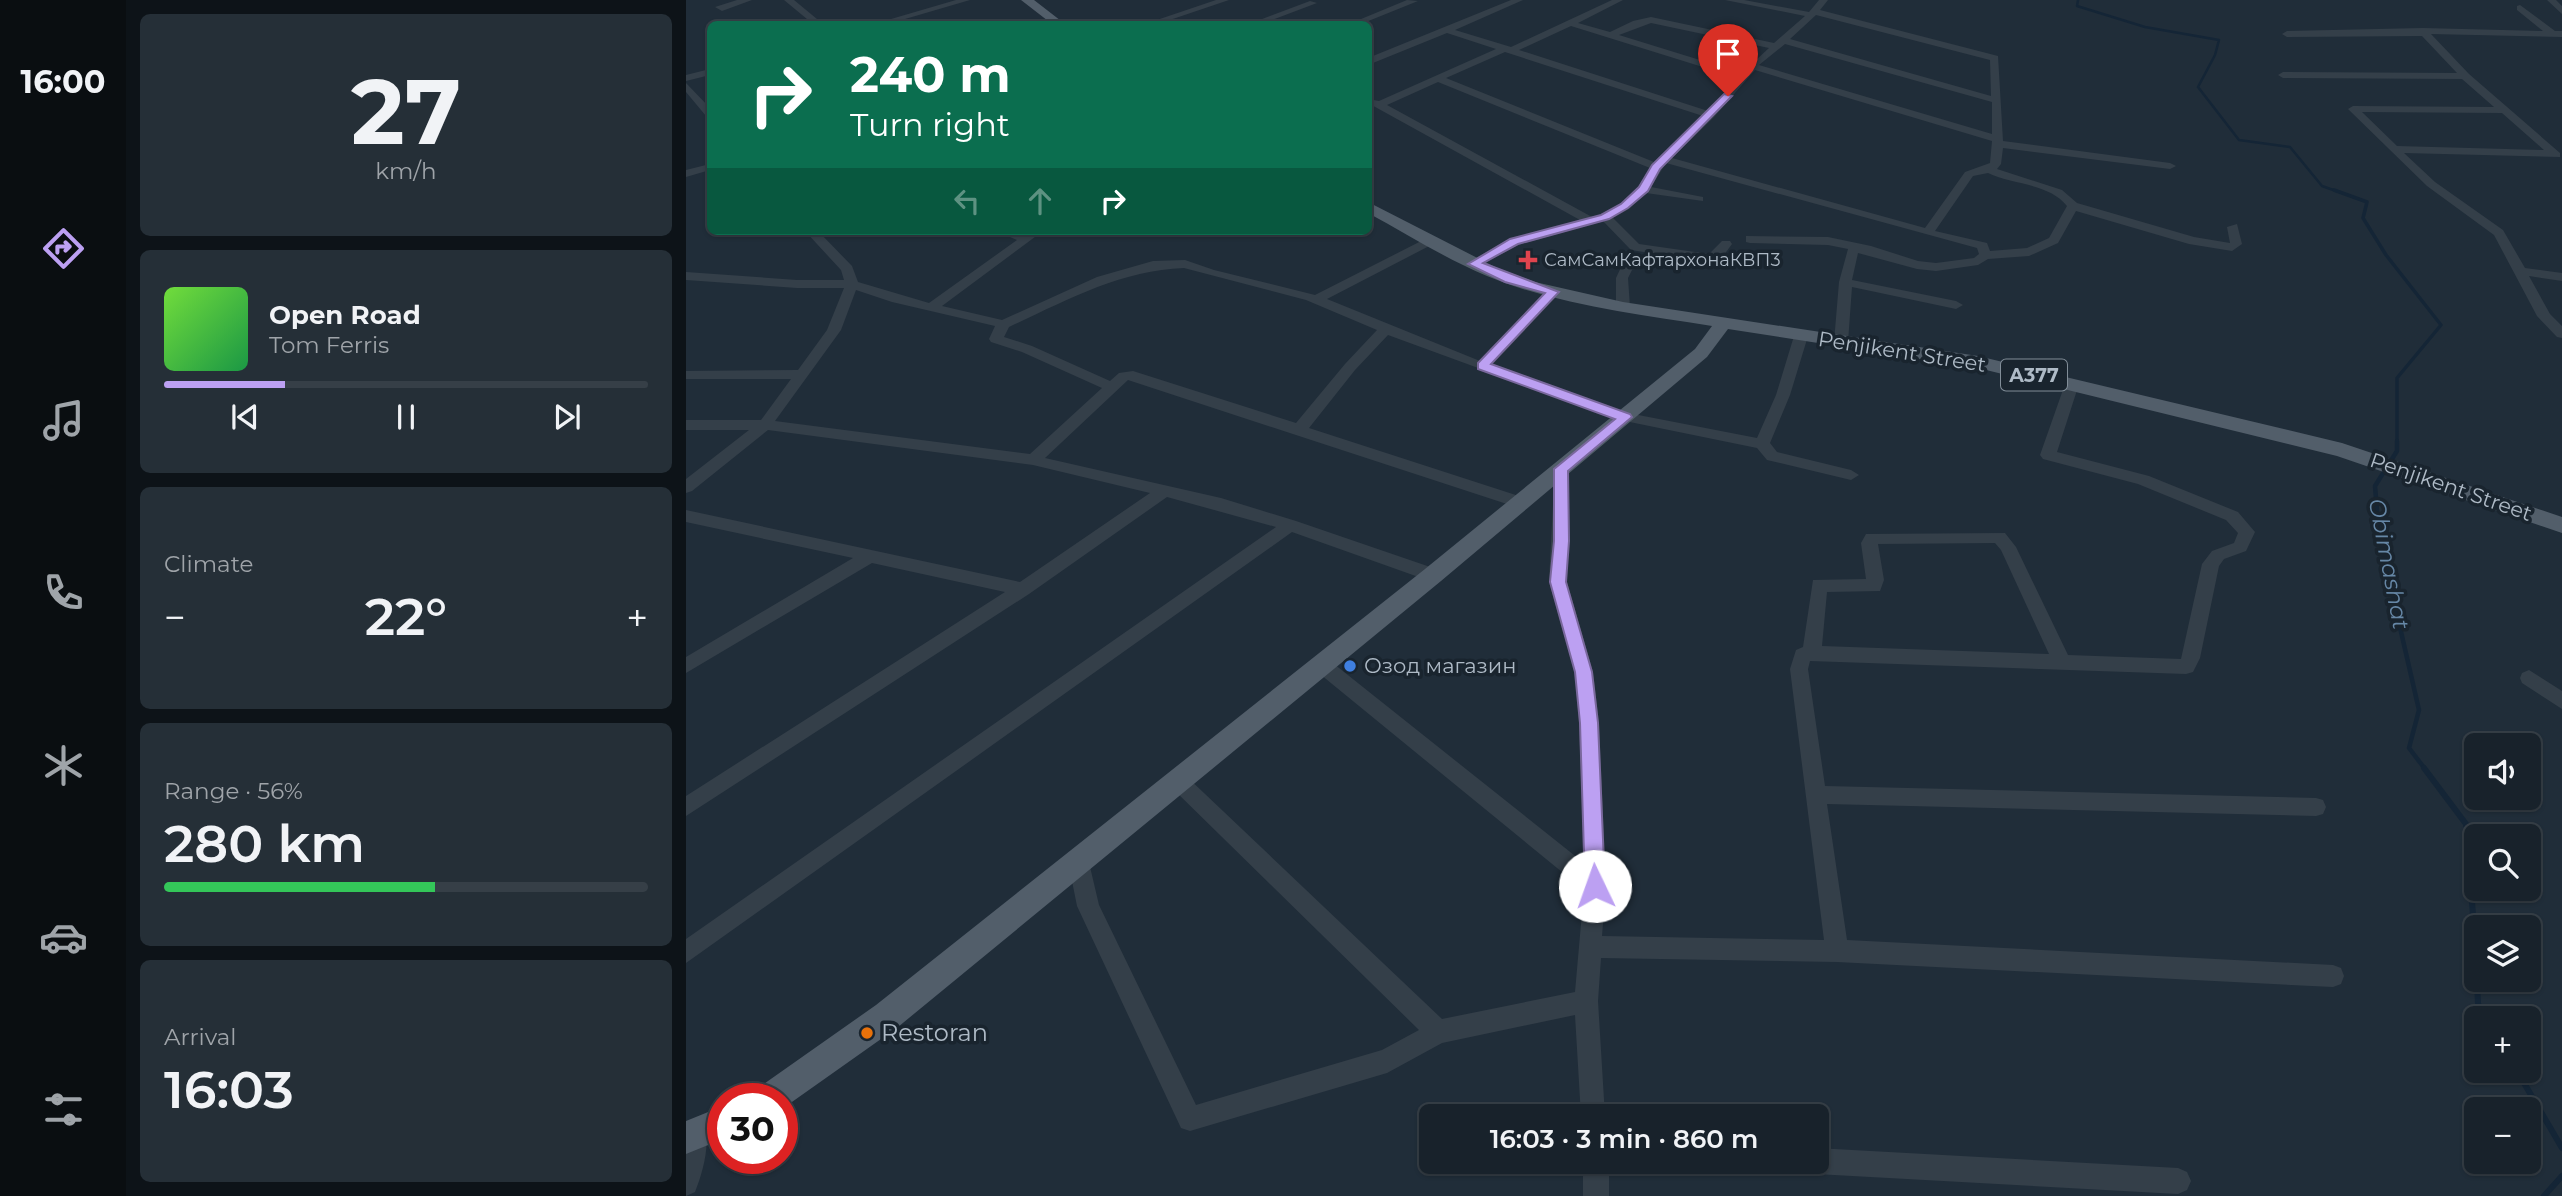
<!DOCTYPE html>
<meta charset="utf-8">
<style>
:root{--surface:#18222b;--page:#252f37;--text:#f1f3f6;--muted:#9fa4a9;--line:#363f47;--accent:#bca0f2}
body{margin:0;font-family:Montserrat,sans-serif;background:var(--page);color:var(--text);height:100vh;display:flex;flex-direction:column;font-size:26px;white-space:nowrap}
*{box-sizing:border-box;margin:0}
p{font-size:23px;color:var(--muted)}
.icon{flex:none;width:38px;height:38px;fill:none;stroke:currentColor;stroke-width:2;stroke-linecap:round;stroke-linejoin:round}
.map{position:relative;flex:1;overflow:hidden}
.drawer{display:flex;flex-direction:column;gap:14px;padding:14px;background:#0d1318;width:560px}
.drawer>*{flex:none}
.top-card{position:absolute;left:21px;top:21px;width:665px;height:214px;border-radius:10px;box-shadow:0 2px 5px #0004,0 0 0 2px var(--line);background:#0b6e4f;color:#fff;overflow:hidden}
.tools{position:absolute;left:1778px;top:733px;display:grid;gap:14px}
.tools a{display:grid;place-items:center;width:77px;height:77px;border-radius:10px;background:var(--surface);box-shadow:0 2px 5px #0004,0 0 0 2px var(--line);font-size:35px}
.speed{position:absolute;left:21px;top:1083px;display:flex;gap:14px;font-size:35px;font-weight:700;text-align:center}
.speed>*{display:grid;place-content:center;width:91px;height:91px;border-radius:50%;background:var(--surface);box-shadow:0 2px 5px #0004,0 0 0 2px var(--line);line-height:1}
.speed .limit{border:10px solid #d22;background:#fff;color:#111}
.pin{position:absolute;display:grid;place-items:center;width:60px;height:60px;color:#fff;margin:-72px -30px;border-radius:50% 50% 50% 0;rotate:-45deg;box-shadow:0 0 7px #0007}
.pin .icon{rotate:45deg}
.me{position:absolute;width:77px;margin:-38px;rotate:357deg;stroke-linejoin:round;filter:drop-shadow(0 0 5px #0008)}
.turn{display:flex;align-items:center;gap:24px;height:147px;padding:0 28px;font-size:32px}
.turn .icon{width:91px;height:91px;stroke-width:2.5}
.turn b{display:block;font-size:49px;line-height:60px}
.lanes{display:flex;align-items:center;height:66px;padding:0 28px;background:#0003;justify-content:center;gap:35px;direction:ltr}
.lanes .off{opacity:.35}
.big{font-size:52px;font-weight:600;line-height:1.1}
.drawer .tile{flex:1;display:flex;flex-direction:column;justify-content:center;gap:10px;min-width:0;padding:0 24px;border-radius:10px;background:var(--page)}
.drawer .dial{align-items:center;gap:0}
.dial b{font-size:91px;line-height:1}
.song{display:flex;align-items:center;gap:21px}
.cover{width:84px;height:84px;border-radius:10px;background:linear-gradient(135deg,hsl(100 70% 55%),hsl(140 70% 35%))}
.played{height:7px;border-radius:4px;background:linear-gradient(90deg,var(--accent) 25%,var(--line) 25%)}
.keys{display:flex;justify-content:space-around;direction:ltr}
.heat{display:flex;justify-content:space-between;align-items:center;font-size:38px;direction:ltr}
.charge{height:10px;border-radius:5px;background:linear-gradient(90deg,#34c759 56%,var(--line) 0)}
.trip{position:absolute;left:733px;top:1104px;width:410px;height:70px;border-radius:10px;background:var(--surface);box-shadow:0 2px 5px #0004,0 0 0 2px var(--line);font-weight:600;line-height:70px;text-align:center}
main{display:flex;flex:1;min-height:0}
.tab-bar{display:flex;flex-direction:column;width:126px;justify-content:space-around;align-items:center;background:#0a0e11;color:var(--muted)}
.tab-bar .icon{width:49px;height:49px}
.tab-bar .current{color:var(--accent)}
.tab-bar b{font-size:32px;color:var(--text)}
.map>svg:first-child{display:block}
</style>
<main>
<nav class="tab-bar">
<b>16:00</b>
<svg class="icon current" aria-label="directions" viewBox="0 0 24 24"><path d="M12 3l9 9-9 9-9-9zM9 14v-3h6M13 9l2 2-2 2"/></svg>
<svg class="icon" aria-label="music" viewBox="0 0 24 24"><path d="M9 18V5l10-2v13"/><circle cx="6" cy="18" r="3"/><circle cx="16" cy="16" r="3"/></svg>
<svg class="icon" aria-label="phone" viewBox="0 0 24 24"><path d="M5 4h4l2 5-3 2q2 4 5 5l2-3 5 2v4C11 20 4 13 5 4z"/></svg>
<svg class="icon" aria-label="climate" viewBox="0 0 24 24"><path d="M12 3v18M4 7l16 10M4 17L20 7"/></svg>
<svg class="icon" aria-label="car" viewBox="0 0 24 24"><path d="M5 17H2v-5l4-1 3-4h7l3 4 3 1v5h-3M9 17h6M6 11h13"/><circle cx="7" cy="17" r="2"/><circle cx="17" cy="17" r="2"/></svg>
<svg class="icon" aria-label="filters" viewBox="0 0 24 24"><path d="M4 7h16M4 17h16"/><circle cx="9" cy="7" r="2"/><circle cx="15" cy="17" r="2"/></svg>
</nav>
<section class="drawer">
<div class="tile dial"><b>27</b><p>km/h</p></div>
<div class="tile">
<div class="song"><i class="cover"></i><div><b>Open Road</b><p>Tom Ferris</p></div></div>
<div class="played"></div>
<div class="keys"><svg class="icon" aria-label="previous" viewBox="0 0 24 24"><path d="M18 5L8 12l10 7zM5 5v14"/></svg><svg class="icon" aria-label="pause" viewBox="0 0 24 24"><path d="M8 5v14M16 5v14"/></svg><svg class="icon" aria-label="next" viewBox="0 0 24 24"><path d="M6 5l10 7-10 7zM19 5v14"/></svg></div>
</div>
<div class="tile"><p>Climate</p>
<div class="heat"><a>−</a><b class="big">22°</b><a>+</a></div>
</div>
<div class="tile"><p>Range · 56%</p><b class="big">280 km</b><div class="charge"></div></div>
<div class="tile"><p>Arrival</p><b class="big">16:03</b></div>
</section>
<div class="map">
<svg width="1876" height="1196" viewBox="0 0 1876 1196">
<rect width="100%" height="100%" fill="#202d39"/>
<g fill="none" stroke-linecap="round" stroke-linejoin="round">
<path stroke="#142536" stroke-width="2.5" d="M 1392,0 L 1391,6 L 1459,27 L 1533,40 L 1529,55 L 1512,87 L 1553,140 L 1604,147 L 1636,186 L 1653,192"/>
<path stroke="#142536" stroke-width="3.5" d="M 1648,190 L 1681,202 L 1677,218 L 1700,255 L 1755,325 L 1711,378 L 1711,442"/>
<path stroke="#142536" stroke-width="4.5" d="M 1711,441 L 1711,451 L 1689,486 L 1693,536 L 1733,710 L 1723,748 L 1739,769"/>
<path stroke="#142536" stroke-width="6" d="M 1738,768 L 1780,824 L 1790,954
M 1791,980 L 1792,1004 L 1801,1018
M 1831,1071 L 1876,1148
M 1858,1196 L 1876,1176"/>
<path fill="#343f49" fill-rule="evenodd" d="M 51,0 L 66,0 L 36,11 L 29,7 Z
M 98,0 L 108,0 L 137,24 L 127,24 Z
M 270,0 L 284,0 L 202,24 L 188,24 Z
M 530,0 L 543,0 L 472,24 L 459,24 Z
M 721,0 L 732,1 L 675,24 L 663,24 Z
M 825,0 L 837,0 L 769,30 L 825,47 L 926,0 L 937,0 L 892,23 L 924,32 L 947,21 L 965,17 L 1088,43 L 1119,16 L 1039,0 L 1058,0 L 1123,12 L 1133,0 L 1142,0 L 1134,10 L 1312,56 L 1317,141 L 1484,163 L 1490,166 L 1484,169 L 1317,148 L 1315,164 L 1311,169 L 1376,190 L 1391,203 L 1508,237 L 1544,243 L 1541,227 L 1551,224 L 1556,244 L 1546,251 L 1503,244 L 1390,211 L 1372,243 L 1343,256 L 1302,259 L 1292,265 L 1250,271 L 1231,269 L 1172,253 L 1166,280 L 1270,301 L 1277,305 L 1270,309 L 1166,287 L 1162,342 L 1155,346 L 1148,342 L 1153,282 L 1162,249 L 1142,245 L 1064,243 L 1060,242 L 1060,236 L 1142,237 L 1185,246 L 1232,261 L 1250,263 L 1288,258 L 1293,254 L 1291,248 L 980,163 L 965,187 L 1017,197 L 1017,201 L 960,193 L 943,209 L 927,218 L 953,244 L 1023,254 L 1036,241 L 1044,241 L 1046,244 L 1035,259 L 1023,262 L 945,250 L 917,221 L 832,245 L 792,267 L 784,267 L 784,261 L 824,239 L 894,220 L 682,103 L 682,99 L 693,101 L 810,49 L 761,33 L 682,65 L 682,58 ZM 1130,15 L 1304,60 L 1305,96 L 1104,39 ZM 965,23 L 1083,48 L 1056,73 L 933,35 ZM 885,26 L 1052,78 L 1022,111 L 833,50 ZM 1099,44 L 1306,102 L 1306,134 L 1073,65 ZM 819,52 L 1017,116 L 968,162 L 760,78 ZM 1069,70 L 1306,141 L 1304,163 L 1279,172 L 1239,228 L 986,158 L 1028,117 ZM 752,82 L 964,168 C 951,192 933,210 906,217 L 701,105 ZM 1302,173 C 1327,185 1363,183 1381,206 L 1363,238 L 1341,248 L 1304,251 L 1301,243 L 1249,231 L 1287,176 Z
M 1861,0 L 1870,0 L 1876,6 L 1876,14 Z
M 624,1 L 631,3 L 575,24 L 563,24 Z
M 1834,5 L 1869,31 L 1876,31 L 1876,37 L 1745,34 L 1783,74 L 1874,153 L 1874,157 L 1718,153 L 1749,182 L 1817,230 L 1839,268 L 1876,273 L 1876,281 L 1843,276 L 1864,314 L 1876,326 L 1876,338 L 1871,337 L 1851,316 L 1808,235 L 1741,186 L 1662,109 L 1667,106 L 1808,107 L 1776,79 L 1597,78 L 1592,75 L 1597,72 L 1771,73 L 1736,36 L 1601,37 L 1596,34 L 1601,31 L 1737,28 L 1857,31 L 1831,10 L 1831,6 ZM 1676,112 L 1816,113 L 1858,150 L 1711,146 Z
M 24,69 L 24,75 L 0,81 L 0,75 Z
M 0,83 L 24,108 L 24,117 L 20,116 L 0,92 Z
M 24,164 L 24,170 L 0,177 L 0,170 Z
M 119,231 L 132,231 L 166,266 L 172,282 L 243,303 L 331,240 L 310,231 L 328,231 L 338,234 L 343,231 L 357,231 L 256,306 L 316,320 L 411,277 L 467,261 L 499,260 L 528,270 L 629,295 L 745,236 L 751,240 L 749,243 L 641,299 L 794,361 L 862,289 L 872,289 L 872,295 L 806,365 L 942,413 L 1071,438 L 1090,395 L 1108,336 L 1115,332 L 1120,333 L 1122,336 L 1104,395 L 1084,443 L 1091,452 L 1165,470 L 1173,475 L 1165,480 L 1081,460 L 1071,448 L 934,420 L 702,335 L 669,370 L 623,428 L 839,498 L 841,502 L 839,506 L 827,506 L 442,380 L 359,458 L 535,498 L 610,521 L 753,570 L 756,575 L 753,580 L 741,580 L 606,532 L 0,963 L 0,939 L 590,527 L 481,497 L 343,594 L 0,816 L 0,796 L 319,592 L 186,563 L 0,673 L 0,657 L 167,558 L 0,522 L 0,510 L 334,582 L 464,493 L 347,465 L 82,430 L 6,491 L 0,493 L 0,479 L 63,430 L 0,430 L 0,420 L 75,420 L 105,379 L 0,379 L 0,371 L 112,370 L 141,330 L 158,288 L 111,288 L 0,280 L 0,272 L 111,280 L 158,280 L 155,270 ZM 498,268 L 620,300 L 691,330 L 659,364 L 610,423 L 447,371 L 433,373 L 424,381 L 346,346 L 318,337 L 323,327 C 379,301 435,270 498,268 ZM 170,290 L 206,302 L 309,326 L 303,339 L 305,342 L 336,352 L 416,388 L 344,454 L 89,421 L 155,330 Z
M 942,262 L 948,266 L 942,278 L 944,307 L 937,311 L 930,307 L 930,278 L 937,263 Z
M 1386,379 L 1393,384 L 1371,452 L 1463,476 L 1552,512 L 1569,532 L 1560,551 L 1538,559 L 1533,566 L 1514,658 L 1507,672 L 1500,674 L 1124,661 L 1122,669 L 1139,786 L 1630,798 L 1637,800 L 1640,807 L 1637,814 L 1630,816 L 1141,804 L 1161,940 L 1647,965 L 1655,968 L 1658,976 L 1655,984 L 1647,987 L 1151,962 L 915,958 L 912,1001 L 919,1116 L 895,1116 L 889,1015 L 756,1043 L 701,1073 L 504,1131 L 495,1128 L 391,906 L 382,861 L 385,854 L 393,851 L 401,854 L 413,905 L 510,1105 L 696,1050 L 733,1030 L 485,787 L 482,781 L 485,775 L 492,772 L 499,775 L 756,1019 L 889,992 L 898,890 L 629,670 L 627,665 L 629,660 L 636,658 L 643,660 L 898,863 L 893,723 L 889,672 L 863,582 L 869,465 L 881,465 L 883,469 L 881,582 L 907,672 L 913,723 L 920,886 L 916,936 L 1138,940 L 1104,669 L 1110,650 L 1117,647 L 1127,580 L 1180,579 L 1175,543 L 1180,534 L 1319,533 L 1330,547 L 1382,655 L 1495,659 L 1516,564 L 1526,551 L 1548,543 L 1552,533 L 1540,520 L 1452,484 L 1357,459 L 1354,455 L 1379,384 ZM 1309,543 L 1315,550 L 1363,654 L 1136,646 L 1141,592 L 1194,591 L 1198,580 L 1192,544 Z
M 1843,670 L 1876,691 L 1876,709 L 1836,683 L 1834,678 L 1836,673 Z
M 9,1123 L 18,1127 C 25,1144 16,1175 9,1192 L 0,1196 L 0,1127 Z
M 1130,1148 L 1492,1168 L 1501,1172 L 1505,1181 L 1501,1190 L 1492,1194 L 1130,1174 L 1121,1170 L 1118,1162 L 1130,1162 Z
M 897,1162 L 923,1162 L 923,1196 L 897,1196 Z"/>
<path fill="#525e6a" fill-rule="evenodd" d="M 335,0 L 348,0 L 379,24 L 366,24 Z
M 682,202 L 811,268 L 849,282 L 937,302 L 1292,356 L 1656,443 L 1876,517 L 1876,533 L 1651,456 L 1292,368 L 1042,329 L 1021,357 L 755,581 L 212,1027 L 96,1109 L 96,1099 L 67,1099 L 72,1088 L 190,1005 L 739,569 L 1009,349 L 1026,326 C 951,314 871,305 801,276 C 760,259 721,234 682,213 Z
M 37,1106 L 37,1139 L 0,1154 L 0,1121 Z"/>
</g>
<path fill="#bca0f2" stroke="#7a689d" stroke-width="2" d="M 1038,94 L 1046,96 L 974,169 L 962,191 L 942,208 L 923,219 L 832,244 L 797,263 L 873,292 L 805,364 L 944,414 L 946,417 L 882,471 L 883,541 L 880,582 L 906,672 L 912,723 L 919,886 L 916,893 L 909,896 L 902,893 L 899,886 L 894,723 L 889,672 L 864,582 L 868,541 L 868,469 L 929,419 L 792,369 L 792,363 L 859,293 L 819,282 L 782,264 L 824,239 L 915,215 L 935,204 L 953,187 L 966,165 Z"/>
<path fill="#e0444e" stroke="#19242e" stroke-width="2.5" d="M838.5 249.5h7v7h7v7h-7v7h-7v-7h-7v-7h7z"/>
<circle fill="#3f7fe0" stroke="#19242e" stroke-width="2.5" cx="664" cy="666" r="7"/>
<circle fill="#e8710a" stroke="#19242e" stroke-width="2.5" cx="181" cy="1033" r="7"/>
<g text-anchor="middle" stroke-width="7" stroke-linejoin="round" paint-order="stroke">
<g font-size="18" fill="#aebac6" stroke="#19242e" text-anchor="start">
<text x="858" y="266">СамСамКафтархонаКВП3</text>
</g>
<rect fill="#19242e" stroke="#818d98" stroke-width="2" x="1315" y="359.5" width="66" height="31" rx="5"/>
<g font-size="19" font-weight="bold" fill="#aebac6">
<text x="1348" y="382">A377</text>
</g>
<g font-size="21" fill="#aebac6" stroke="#19242e">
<text transform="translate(1216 352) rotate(9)" y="7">Penjikent Street</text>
<text transform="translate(1765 487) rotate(19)" y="7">Penjikent Street</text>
</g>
<g font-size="21" fill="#aebac6" stroke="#19242e" text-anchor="start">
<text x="678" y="673">Озод магазин</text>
</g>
<g font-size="23" font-style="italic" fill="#6687a6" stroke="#19242e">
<text transform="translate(1703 564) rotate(79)" y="8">Obimashat</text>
</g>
<g font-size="24" fill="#aebac6" stroke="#19242e" text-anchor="start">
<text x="195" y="1041">Restoran</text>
</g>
</g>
</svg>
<div class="tools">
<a><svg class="icon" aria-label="sound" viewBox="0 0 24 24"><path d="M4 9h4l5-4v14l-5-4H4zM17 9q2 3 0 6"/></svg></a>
<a><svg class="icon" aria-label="search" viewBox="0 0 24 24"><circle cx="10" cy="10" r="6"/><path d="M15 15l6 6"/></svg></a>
<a><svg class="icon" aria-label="layers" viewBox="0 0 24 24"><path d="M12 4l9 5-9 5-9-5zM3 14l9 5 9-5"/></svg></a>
<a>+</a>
<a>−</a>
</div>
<div class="speed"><div class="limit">30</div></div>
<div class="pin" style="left:1042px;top:96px;background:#d93025"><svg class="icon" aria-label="arrive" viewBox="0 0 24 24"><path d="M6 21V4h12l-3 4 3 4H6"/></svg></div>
<svg class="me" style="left:909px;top:886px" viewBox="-20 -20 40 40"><circle r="19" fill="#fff"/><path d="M0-13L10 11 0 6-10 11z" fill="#bca0f2"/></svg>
<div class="trip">16:03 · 3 min · 860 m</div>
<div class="top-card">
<div class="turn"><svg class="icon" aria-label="right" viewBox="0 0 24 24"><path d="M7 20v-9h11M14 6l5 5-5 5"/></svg><div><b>240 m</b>Turn right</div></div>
<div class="lanes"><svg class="icon off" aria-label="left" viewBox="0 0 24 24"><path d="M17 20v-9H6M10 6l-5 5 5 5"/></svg><svg class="icon off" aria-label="ahead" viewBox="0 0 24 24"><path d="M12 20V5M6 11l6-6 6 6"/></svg><svg class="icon" aria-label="right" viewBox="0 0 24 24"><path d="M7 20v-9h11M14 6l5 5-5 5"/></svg></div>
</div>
</div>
</main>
